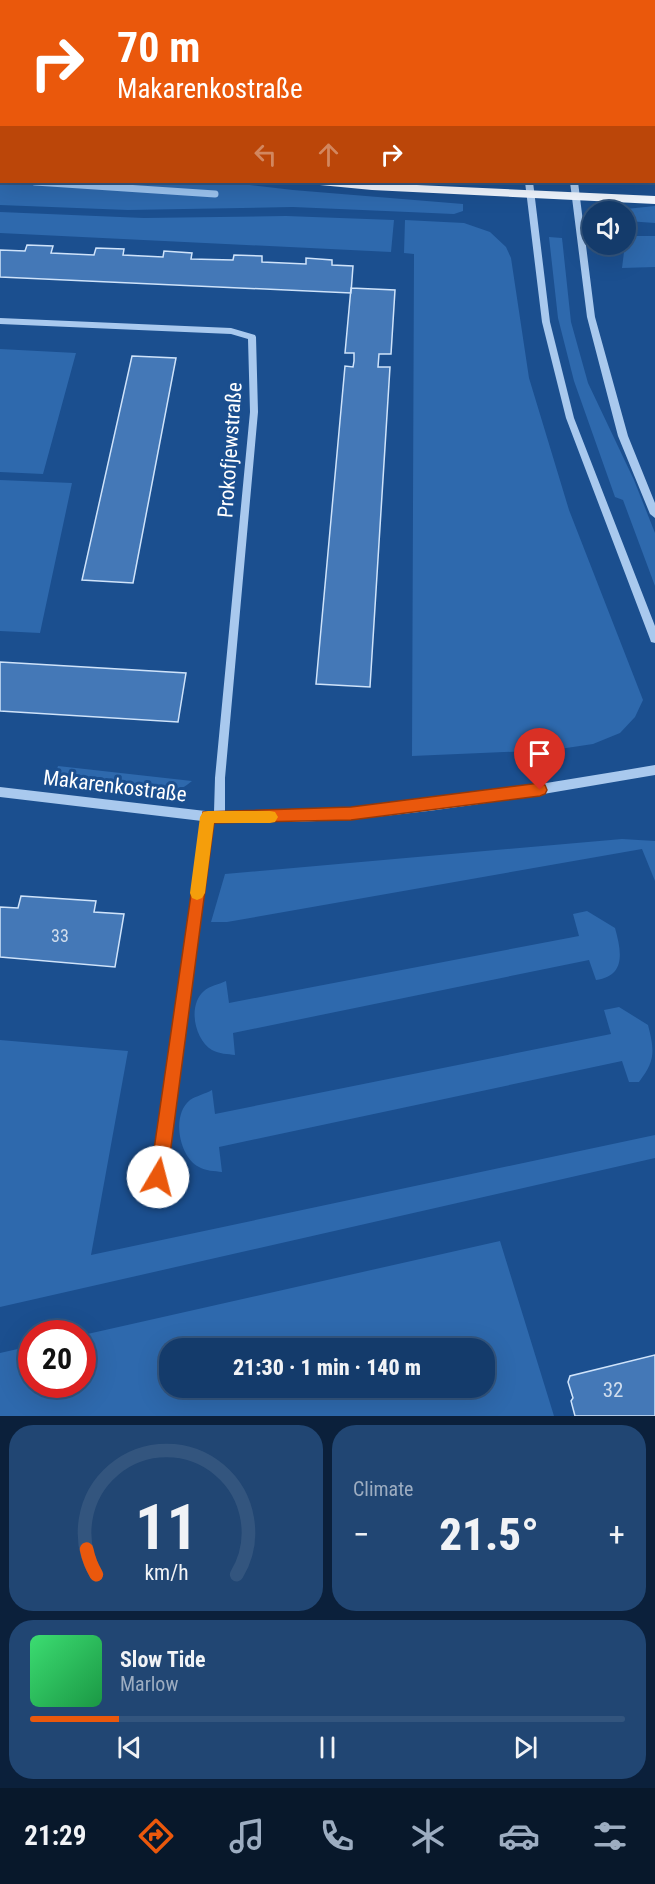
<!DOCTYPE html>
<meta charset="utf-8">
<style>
:root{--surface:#143b6b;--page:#214673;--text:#f1f3f6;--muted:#9dadc1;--line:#33557e;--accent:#ea580c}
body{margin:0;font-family:"Roboto Condensed",sans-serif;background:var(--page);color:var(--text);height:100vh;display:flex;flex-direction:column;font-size:22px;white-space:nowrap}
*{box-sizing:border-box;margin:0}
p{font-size:20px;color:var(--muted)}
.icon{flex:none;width:33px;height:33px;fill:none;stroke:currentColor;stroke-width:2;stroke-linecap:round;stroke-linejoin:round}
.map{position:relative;height:1416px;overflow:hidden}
.side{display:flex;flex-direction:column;gap:9px;padding:9px;background:#0b203b;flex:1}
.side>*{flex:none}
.hud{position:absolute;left:0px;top:0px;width:656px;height:183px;box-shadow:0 6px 24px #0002,0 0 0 2px var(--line);background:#ea580c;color:#fff;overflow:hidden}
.buttons{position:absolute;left:582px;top:201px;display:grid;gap:12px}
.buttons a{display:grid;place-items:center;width:54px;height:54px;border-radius:50%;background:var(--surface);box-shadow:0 6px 24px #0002,0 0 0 2px var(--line);font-size:30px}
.speed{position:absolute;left:18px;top:1320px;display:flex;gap:12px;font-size:30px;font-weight:700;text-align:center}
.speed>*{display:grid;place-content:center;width:78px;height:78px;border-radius:50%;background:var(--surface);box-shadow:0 6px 24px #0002,0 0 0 2px var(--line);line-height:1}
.speed .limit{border:9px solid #d22;background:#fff;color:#111}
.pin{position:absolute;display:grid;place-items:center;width:51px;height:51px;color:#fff;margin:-62px -26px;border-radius:50% 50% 50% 0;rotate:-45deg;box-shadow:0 0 6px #0007}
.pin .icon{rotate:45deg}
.me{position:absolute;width:66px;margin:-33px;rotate:8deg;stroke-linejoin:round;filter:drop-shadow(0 0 4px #0008)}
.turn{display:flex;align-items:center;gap:21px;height:126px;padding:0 18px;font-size:27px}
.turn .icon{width:78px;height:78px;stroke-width:2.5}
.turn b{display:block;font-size:42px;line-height:51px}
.lanes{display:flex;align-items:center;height:57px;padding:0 18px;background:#0003;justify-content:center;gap:30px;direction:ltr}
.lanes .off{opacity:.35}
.big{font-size:45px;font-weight:800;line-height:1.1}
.side .widget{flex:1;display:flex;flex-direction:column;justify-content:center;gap:9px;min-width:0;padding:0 21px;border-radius:24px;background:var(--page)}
.side .dial{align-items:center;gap:0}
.dial svg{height:156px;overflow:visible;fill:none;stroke:var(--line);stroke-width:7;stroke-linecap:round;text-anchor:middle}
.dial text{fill:var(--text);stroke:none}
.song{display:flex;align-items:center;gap:18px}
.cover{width:72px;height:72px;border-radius:9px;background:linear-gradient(135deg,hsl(140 70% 55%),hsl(140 70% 35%))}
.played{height:6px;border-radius:3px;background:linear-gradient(90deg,var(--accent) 15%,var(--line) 15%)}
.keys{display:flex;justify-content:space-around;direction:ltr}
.heat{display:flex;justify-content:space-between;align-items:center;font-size:33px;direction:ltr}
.side .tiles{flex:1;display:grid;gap:9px;grid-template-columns:1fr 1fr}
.widget:last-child{grid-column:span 2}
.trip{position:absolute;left:159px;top:1338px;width:336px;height:60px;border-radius:24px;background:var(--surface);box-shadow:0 6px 24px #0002,0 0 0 2px var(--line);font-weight:800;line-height:60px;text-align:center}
.dock{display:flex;height:96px;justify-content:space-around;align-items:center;background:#08182b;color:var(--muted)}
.dock .icon{width:42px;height:42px}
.dock .on{color:var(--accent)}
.dock b{font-size:27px;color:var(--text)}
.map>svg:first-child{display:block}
</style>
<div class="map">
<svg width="655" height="1416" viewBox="0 0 655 1416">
<rect width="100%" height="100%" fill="#1b4f8f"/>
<path fill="#2e69ad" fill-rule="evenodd" d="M 0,162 L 2,182 L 225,182 L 293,190 L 463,204 L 463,211 L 454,214 L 293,207 L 128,210 L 0,205 Z
M 655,206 L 655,223 L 627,221 L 626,209 Z
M 0,212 L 144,218 L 286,216 L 394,220 L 391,252 L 0,233 Z
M 405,220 L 464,223 L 490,232 L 506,247 L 511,258 L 529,378 L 569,510 L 643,700 L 635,717 L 620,733 L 593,744 L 553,750 L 412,756 L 414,254 L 404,253 Z
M 626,236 L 655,236 L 655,267 L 622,268 Z
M 549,237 L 562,238 L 571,322 L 588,383 L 634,480 L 655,533 L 655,586 L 623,500 L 615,497 L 574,381 L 558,318 Z
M 0,349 L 76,353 L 43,474 L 0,472 Z
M 0,480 L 72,483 L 40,633 L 0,631 Z
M 58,766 L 192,781 C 180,791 169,795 153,797 L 51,788 Z
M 622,839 L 655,841 L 655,881 L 642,849 L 227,922 L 211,922 L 225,874 Z
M 587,911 L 615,928 C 621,950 627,976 596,980 L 589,960 L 233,1033 L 235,1055 C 228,1054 219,1054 212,1050 C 195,1040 187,1006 204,991 C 209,986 220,984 226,981 L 229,1003 L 579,936 L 573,914 Z
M 619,1007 L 648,1025 C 655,1052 655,1061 639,1082 L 629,1082 L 622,1061 L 219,1147 L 222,1172 C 215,1171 205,1171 199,1167 C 179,1157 171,1115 190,1100 C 196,1096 205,1094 212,1090 L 215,1114 L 611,1034 L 604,1010 Z
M 0,1040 L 128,1051 L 91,1255 L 655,1135 L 655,1158 L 0,1307 Z
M 500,1241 L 554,1416 L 0,1416 L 0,1353 L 31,1346 L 32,1384 L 82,1384 L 83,1335 ZM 170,1348 L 484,1348 L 484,1388 L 170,1388 Z"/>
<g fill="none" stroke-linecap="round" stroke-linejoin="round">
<path stroke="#9cc4f0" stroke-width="7" d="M 35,182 L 215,194"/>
</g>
<path fill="#4478b7" stroke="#cfe3fa" stroke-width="1.5" d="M 27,245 L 53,246 L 51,253 L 94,255 L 96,248 L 124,249 L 123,255 L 163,257 L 164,251 L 192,253 L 191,259 L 233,260 L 234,255 L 262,256 L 262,262 L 306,264 L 306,258 L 332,260 L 332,265 L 353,266 L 351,293 L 0,277 L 0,250 L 25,251 Z
M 351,288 L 395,290 L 391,354 L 379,354 L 378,367 L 390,367 L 370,687 L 316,684 L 345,366 L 353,367 L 354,361 L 354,353 L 345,353 Z
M 132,356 L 176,358 L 133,583 L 82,580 Z
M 0,662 L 186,673 L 178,722 L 0,711 Z
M 21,896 L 96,901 L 94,912 L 124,914 L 115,967 L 0,957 L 0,907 L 18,908 Z
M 655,1355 L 655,1416 L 575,1416 L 571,1401 L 573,1398 L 568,1382 L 570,1376 Z"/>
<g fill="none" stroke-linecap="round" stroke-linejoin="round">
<path fill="#a9c9ee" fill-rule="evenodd" d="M 180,0 L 187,0 L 188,2 L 181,2 Z
M 213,0 L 221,0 L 212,2 Z
M 554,0 L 560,0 L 560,2 L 553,2 Z
M 586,0 L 592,0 L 592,2 L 586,2 Z
M 525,182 L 533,182 L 550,322 L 574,418 L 655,626 L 655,643 L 651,642 L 650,639 L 566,418 L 542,322 Z
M 570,182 L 578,182 L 595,317 L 628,436 L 655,503 L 655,518 L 650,514 L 618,436 L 587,317 Z
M 0,318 L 231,328 L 255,335 L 256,337 L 258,412 L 225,778 L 225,812 C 267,812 310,813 352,809 C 454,799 554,782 655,765 L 655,775 C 554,792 453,811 351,819 C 305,823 259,822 213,822 L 162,1200 L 160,1205 L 155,1207 L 150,1205 L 148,1200 L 202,821 L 0,797 L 0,787 L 214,812 L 215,778 L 250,412 L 248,339 L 231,334 L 0,324 Z"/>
<path fill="#f0f6ff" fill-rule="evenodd" d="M 0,149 L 2,149 L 2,155 L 0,155 Z
M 654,175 L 655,175 L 655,181 L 654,181 Z
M 314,182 L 351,182 L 655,196 L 655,204 L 372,190 L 320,185 Z"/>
</g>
<path fill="#ea580c" stroke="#983908" stroke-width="1.5" d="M 540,783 L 545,785 L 547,790 L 545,794 L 540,796 L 351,820 L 214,823 L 167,1177 L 164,1183 L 158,1185 L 152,1183 L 150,1177 L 203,812 L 351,807 Z"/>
<path fill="#f59e0b" d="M 208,811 L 270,811 L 275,812 L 278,817 L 275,822 L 270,823 L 214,823 L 205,893 L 202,898 L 197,900 L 192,898 L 190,893 L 200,817 L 203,812 Z"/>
<g text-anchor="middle" stroke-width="6" stroke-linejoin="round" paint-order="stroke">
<g font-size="18" fill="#d0dded">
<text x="60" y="942">33</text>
</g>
<g font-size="21" fill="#fff" stroke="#1b4f8f">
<text transform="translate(230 450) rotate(-86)" y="7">Prokofjewstraße</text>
<text transform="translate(115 786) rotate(7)" y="7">Makarenkostraße</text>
</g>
<g font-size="21" fill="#d0dded">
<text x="613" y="1397">32</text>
</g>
</g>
</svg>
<div class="buttons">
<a><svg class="icon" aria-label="sound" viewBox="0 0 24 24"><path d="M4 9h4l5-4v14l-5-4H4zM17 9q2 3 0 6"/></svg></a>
</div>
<div class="speed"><div class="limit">20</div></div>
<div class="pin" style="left:540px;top:790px;background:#d93025"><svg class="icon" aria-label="arrive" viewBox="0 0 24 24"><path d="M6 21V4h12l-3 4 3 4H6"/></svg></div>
<svg class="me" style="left:158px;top:1177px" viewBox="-20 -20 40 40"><circle r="19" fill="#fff"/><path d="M0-13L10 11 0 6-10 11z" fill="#ea580c"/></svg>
<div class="trip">21:30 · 1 min · 140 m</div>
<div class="hud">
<div class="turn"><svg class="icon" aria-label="right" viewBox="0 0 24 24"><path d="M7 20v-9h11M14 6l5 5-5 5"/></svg><div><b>70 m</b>Makarenkostraße</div></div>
<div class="lanes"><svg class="icon off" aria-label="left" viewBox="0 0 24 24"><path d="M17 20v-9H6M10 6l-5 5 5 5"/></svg><svg class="icon off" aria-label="ahead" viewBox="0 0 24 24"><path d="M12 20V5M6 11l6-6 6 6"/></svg><svg class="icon" aria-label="right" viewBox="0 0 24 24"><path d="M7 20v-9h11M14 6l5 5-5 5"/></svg></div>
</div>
</div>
<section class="side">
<div class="tiles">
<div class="widget dial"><svg viewBox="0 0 100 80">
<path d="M14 69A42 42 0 1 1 86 69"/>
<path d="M14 69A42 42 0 0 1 9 56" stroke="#ea580c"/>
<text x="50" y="56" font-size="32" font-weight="700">11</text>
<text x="50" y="72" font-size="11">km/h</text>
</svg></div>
<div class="widget"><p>Climate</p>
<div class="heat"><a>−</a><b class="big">21.5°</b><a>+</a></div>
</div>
<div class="widget">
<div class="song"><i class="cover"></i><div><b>Slow Tide</b><p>Marlow</p></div></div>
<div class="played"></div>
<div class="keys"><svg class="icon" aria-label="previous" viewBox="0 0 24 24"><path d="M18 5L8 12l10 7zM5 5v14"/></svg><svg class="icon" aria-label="pause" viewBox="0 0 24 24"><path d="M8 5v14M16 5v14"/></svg><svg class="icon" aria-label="next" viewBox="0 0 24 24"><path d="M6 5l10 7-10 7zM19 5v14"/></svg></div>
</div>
</div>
</section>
<nav class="dock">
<b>21:29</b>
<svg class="icon on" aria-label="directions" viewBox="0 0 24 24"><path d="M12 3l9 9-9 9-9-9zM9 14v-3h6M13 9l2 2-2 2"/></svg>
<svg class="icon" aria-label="music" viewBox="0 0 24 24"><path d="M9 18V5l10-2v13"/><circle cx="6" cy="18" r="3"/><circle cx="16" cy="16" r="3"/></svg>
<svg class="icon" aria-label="phone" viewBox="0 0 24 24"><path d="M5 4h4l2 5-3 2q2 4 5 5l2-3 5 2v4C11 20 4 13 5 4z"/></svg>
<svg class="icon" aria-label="climate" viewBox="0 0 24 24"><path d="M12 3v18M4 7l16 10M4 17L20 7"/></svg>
<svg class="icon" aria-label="car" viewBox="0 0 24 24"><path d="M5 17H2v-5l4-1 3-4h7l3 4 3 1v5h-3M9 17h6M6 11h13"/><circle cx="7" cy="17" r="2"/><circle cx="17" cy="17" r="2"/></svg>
<svg class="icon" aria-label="filters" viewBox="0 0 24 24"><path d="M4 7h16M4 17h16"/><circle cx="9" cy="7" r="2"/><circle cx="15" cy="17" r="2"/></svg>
</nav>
